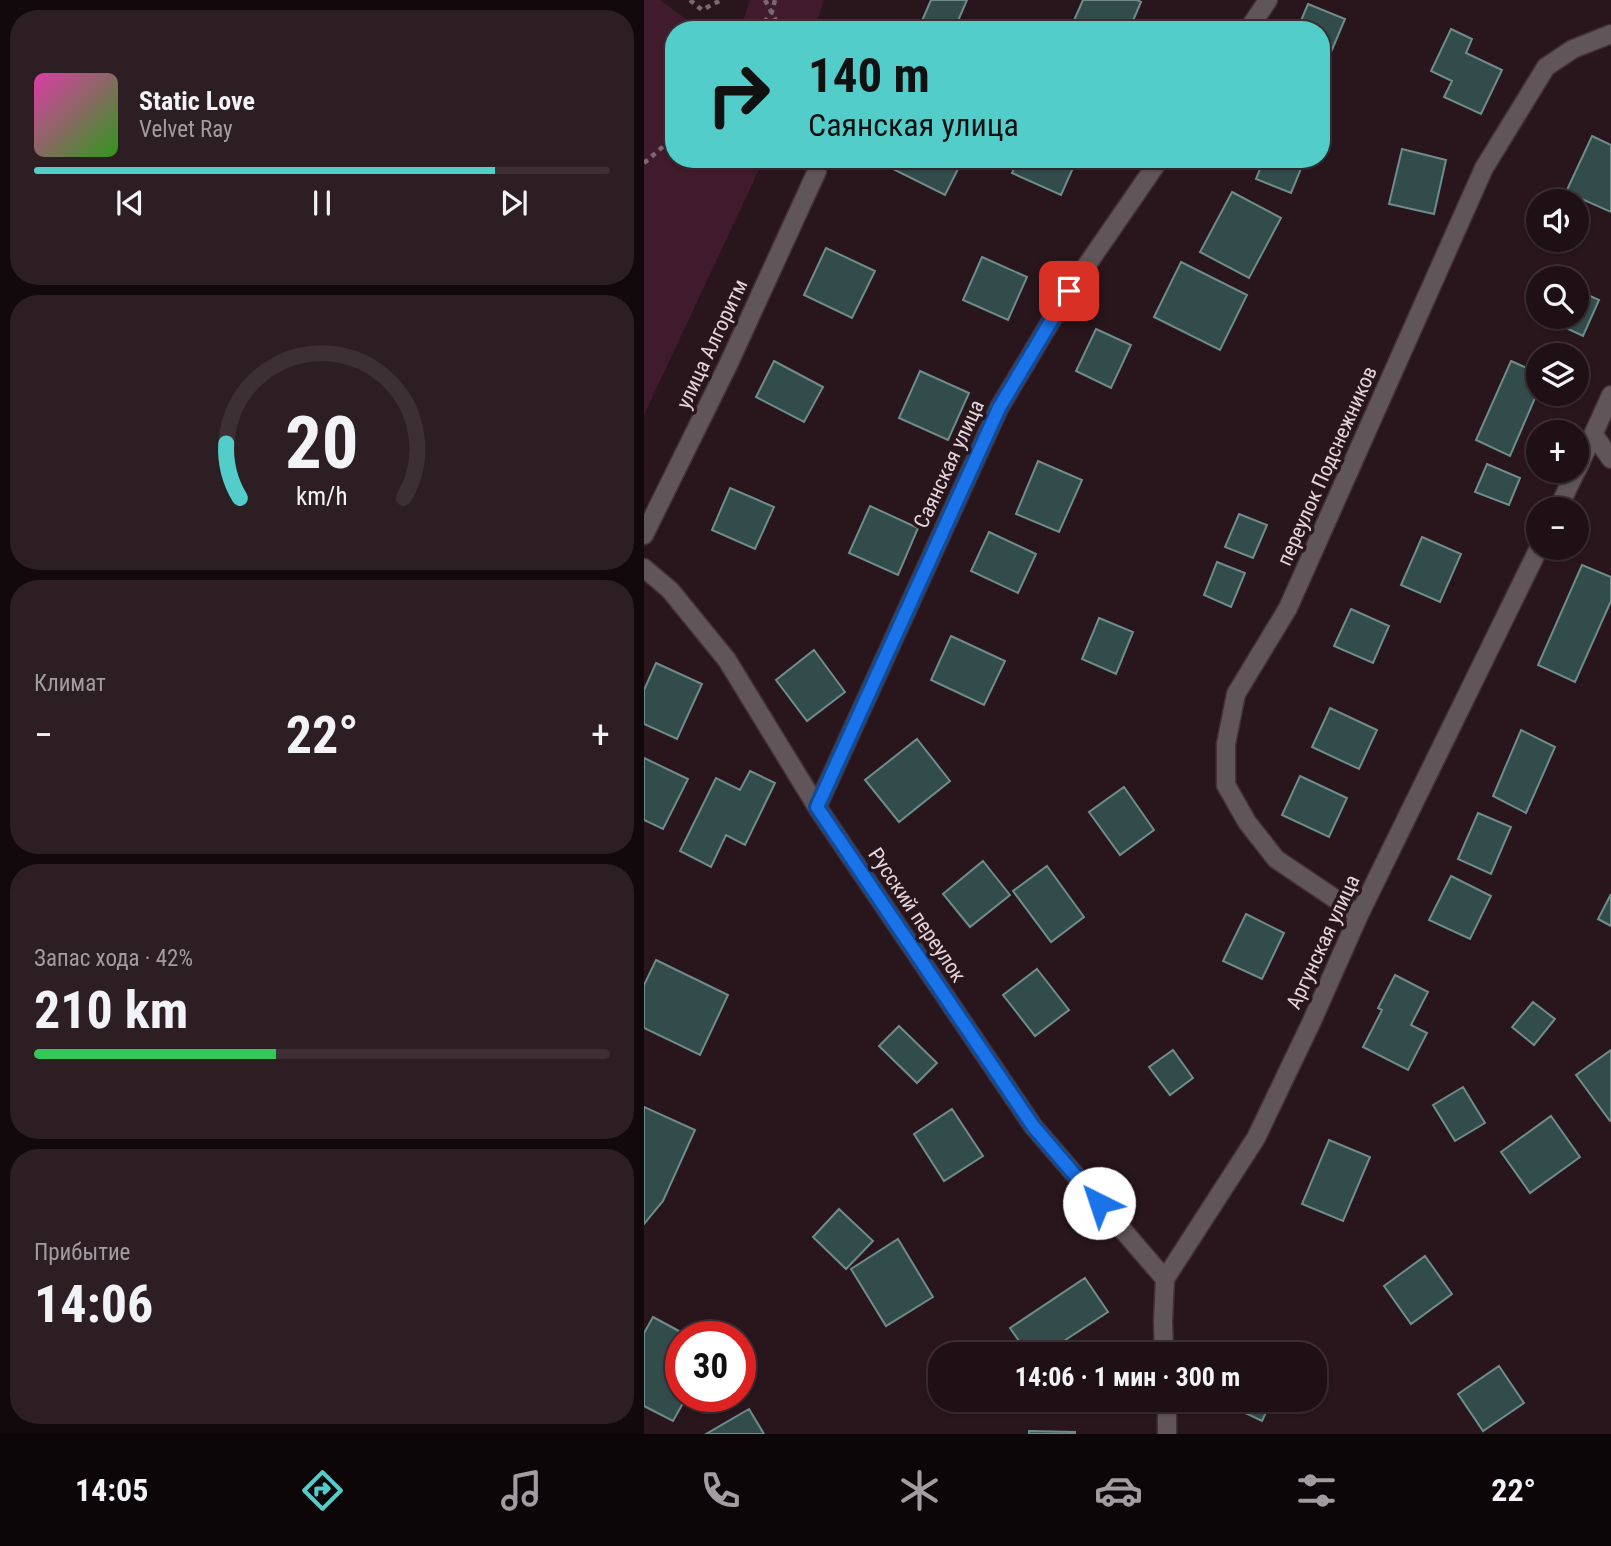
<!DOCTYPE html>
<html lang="ru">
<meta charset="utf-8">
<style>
:root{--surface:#1f1016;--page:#2c1e23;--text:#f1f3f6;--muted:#a19da1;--line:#3c3035;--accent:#53cdca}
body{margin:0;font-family:"Roboto Condensed",sans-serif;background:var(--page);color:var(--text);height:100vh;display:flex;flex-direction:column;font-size:26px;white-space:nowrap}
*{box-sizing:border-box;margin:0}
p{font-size:23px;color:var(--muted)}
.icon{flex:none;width:38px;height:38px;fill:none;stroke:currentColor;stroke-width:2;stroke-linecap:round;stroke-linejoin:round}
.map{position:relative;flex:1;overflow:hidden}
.drawer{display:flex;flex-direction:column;gap:10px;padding:10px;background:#11090c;width:644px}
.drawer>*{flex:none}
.top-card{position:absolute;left:21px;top:21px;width:665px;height:147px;border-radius:28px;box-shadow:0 2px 5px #0004,0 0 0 2px var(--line);background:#53cdca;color:#111;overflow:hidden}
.buttons{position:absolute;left:882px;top:189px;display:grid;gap:14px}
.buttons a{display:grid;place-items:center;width:63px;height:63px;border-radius:50%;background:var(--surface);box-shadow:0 2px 5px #0004,0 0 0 2px var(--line);font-size:35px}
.speed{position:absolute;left:21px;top:1321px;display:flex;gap:14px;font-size:35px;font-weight:700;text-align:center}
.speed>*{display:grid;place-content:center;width:91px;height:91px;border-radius:50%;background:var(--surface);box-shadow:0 2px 5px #0004,0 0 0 2px var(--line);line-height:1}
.speed .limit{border:10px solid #d22;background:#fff;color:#111}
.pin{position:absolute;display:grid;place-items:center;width:60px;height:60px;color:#fff;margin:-30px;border-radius:14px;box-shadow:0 4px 10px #0006}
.me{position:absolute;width:77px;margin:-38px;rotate:319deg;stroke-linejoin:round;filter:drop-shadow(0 0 5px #0008)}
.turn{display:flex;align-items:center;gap:24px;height:147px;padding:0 28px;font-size:32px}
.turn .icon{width:91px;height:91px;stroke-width:2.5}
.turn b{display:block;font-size:49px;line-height:60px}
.big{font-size:52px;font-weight:700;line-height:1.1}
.drawer .widget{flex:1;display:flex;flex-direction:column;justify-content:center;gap:10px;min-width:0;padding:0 24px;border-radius:28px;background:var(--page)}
.drawer .dial{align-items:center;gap:0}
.dial svg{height:182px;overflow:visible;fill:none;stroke:var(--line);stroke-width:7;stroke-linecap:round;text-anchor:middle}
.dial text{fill:var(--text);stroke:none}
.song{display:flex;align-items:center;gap:21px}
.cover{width:84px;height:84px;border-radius:10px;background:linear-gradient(135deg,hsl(320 70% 55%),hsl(110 70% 35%))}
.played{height:7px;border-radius:4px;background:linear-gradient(90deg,var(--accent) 80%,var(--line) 80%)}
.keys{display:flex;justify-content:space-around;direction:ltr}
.heat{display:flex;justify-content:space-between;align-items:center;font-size:38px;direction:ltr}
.charge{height:10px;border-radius:5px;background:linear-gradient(90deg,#34c759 42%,var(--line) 0)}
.trip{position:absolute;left:284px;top:1342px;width:399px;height:70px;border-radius:28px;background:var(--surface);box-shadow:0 2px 5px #0004,0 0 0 2px var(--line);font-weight:700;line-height:70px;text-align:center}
.menu{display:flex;height:112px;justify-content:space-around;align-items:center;background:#0c0609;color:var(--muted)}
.menu .icon{width:49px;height:49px}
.menu .active{color:var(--accent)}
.menu b{font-size:32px;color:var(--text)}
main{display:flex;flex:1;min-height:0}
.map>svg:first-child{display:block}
</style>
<main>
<section class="drawer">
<div class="widget">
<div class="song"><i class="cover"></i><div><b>Static Love</b><p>Velvet Ray</p></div></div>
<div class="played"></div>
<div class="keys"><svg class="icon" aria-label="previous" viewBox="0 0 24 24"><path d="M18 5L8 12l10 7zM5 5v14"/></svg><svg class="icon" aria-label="pause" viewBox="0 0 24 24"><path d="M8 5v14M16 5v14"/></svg><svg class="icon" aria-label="next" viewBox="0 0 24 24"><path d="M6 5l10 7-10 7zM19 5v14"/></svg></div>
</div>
<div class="widget dial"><svg viewBox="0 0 100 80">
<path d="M14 69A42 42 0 1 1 86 69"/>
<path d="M14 69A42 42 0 0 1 8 45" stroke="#53cdca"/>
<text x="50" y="56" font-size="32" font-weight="700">20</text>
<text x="50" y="72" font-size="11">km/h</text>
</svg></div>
<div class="widget"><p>Климат</p>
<div class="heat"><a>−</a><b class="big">22°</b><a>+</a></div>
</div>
<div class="widget"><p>Запас хода · 42%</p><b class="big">210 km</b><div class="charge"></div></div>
<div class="widget"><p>Прибытие</p><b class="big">14:06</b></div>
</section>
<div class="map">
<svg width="967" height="1434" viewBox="0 0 967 1434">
<rect width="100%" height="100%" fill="#29161d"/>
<path fill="#3f1b2b" d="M 0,0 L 16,0 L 57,30 L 30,30 L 30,159 L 120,159 L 0,415 Z
M 106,0 L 180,0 L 170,30 L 96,30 Z"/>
<path fill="#314c4b" stroke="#6f8c8b" stroke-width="2" d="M 287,0 L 323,0 L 313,23 L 329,30 L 274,30 Z
M 439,0 L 493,0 L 497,2 L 485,30 L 434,30 L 427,27 Z
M 664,4 L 701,19 L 682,64 L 677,62 L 677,30 L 653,30 Z
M 807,29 L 828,39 L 822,53 L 858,70 L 837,114 L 800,97 L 808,81 L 787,71 Z
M 948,136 L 967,145 L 967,212 L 922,192 Z
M 758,149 L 802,160 L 790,214 L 745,204 Z
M 229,159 L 319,159 L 301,195 Z
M 374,159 L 433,159 L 417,195 L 368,173 Z
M 620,159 L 661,159 L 647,193 L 612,179 Z
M 588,192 L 637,218 L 605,278 L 556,252 Z
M 182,248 L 231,271 L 208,318 L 160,295 Z
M 338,257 L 383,277 L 364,320 L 319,300 Z
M 537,262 L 603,295 L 576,350 L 510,317 Z
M 933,290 L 955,300 L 939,336 L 903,319 L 904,317 L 933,317 Z
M 452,329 L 487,345 L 467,388 L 432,371 Z
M 130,361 L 179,387 L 160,422 L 112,397 Z
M 867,361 L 894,373 L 894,391 L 866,456 L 832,440 Z
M 276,371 L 325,393 L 304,440 L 255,418 Z
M 394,461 L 438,480 L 415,532 L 372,514 Z
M 843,464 L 876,478 L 865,505 L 831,492 Z
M 86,488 L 130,507 L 111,549 L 68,530 Z
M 226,506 L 274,528 L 254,575 L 205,553 Z
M 595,514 L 623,525 L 609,558 L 581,547 Z
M 345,532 L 392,554 L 374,593 L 327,571 Z
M 778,537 L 817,554 L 796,602 L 757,585 Z
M 573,562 L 601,573 L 587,607 L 560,595 Z
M 938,565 L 967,577 L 967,601 L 931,682 L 894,665 Z
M 707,609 L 745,626 L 729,663 L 690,646 Z
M 455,618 L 489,632 L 472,674 L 438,659 Z
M 307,636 L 361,661 L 340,705 L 287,680 Z
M 170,650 L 201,692 L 163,721 L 132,680 Z
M 12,663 L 58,684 L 33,739 L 0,724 L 0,690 Z
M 686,708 L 733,730 L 715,769 L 668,747 Z
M 877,730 L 911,747 L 882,813 L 849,796 Z
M 273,739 L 306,781 L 255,822 L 221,780 Z
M 0,758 L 44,779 L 19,829 L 0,820 Z
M 106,771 L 131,783 L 101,845 L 82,835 L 67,867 L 36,851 L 72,778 L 96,790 Z
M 656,776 L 703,798 L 685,837 L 638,815 Z
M 480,787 L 510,830 L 476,855 L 445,812 Z
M 834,813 L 867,827 L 847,874 L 814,859 Z
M 339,861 L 366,895 L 326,927 L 299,894 Z
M 403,866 L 440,917 L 407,942 L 369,891 Z
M 807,876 L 847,896 L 826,939 L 785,920 Z
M 967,894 L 967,926 L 954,919 Z
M 602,914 L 640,933 L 618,979 L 579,961 Z
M 12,960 L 84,995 L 56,1055 L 0,1028 L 0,985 Z
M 393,969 L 425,1010 L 391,1036 L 359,995 Z
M 751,975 L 784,992 L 767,1025 L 783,1033 L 764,1070 L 719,1047 L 738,1010 L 734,1008 Z
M 889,1002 L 911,1019 L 890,1045 L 868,1027 Z
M 255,1026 L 293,1063 L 273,1083 L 235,1046 Z
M 529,1050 L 549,1078 L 526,1095 L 505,1067 Z
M 967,1050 L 967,1120 L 966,1121 L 932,1075 Z
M 819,1087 L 841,1123 L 811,1141 L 789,1105 Z
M 0,1107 L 51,1130 L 19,1201 L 0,1224 Z
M 308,1109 L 339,1156 L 300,1181 L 270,1134 Z
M 907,1116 L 936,1157 L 886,1193 L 857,1152 Z
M 685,1140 L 726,1157 L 699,1221 L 658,1204 Z
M 195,1209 L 229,1241 L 202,1269 L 169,1237 Z
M 254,1239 L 289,1297 L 242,1326 L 207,1269 Z
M 781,1256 L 808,1294 L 767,1324 L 740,1286 Z
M 441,1278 L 464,1312 L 400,1354 L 384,1354 L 366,1328 Z
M 9,1317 L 46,1337 L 37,1337 L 37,1396 L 43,1396 L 29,1421 L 0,1406 L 0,1333 Z
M 855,1366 L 880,1403 L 839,1431 L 814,1394 Z
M 574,1400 L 628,1400 L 618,1421 Z
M 105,1409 L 120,1434 L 62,1434 Z
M 385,1431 L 431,1432 L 431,1434 L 385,1434 Z"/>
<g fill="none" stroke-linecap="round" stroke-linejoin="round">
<defs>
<path id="street" d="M 604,30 L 624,0
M 950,435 L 967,459
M 933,470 L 967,395
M 914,509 L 932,471
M 0,535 L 84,365 L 173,171
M 0,568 L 26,590 L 83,660 L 173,807 L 389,1126 L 521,1279
M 173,807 L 355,408 L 425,291 L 516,159
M 715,915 L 632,859 L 603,822 L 582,785 L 582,744 L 592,694 L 644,608 L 840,168 L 902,67 L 929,49 L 967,34
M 520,1354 L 519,1321 L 521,1279 L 612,1138 L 668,1021 L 715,915 L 895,548
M 523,1400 L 523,1434"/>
</defs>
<use href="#street" stroke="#433137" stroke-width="21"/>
<path stroke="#7a696f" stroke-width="4.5" stroke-dasharray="5 5" stroke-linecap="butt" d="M 46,0 L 58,10 L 77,0
M 121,0 L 137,30
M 114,30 L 128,12 L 131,0
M 0,163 L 30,137"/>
<use href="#street" stroke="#605559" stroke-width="18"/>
</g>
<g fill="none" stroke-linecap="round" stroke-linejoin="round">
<defs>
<path id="route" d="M 425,291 L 355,408 L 173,807 L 389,1126 L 455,1203"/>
</defs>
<use href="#route" stroke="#114b97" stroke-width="18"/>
<use href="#route" stroke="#1a73e8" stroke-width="12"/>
</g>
<g text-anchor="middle" stroke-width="7" stroke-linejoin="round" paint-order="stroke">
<g font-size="21" fill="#e3d5d9" stroke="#29161d">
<text transform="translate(68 344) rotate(-65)" y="7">улица Алгоритм</text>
<text transform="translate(305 464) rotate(-65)" y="7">Саянская улица</text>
<text transform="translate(683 466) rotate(-66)" y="7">переулок Подснежников</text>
<text transform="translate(273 915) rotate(56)" y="7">Русский переулок</text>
<text transform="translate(679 942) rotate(-65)" y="7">Аргунская улица</text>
</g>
</g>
</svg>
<div class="buttons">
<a><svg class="icon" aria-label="sound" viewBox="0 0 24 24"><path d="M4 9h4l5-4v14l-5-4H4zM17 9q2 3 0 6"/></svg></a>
<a><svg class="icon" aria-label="search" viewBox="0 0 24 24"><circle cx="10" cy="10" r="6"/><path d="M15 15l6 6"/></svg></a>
<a><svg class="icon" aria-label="layers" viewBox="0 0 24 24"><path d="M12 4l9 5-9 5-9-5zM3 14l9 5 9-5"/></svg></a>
<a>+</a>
<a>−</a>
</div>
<div class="speed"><div class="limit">30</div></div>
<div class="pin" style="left:425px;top:291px;background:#d93025"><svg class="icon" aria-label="arrive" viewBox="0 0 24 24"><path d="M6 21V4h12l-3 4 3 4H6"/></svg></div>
<svg class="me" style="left:455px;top:1203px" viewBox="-20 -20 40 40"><circle r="19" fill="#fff"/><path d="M0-13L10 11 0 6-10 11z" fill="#1a73e8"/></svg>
<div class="trip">14:06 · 1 мин · 300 m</div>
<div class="top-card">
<div class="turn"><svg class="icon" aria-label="right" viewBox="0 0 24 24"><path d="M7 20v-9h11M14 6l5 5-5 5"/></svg><div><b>140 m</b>Саянская улица</div></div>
</div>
</div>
</main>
<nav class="menu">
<b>14:05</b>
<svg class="icon active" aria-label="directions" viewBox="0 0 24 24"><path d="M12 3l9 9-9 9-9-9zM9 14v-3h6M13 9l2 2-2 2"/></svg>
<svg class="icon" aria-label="music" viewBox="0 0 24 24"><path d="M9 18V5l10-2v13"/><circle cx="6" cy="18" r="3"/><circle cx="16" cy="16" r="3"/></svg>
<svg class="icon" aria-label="phone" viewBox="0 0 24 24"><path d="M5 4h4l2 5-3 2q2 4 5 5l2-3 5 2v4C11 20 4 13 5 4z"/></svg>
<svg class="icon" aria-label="climate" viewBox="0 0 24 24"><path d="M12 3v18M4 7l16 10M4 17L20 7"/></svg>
<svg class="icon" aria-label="car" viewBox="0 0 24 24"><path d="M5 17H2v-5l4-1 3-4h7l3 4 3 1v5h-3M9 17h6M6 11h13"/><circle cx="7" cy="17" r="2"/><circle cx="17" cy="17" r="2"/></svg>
<svg class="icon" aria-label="filters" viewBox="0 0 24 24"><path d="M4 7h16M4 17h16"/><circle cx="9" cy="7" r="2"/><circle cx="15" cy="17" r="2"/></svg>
<b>22°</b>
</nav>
